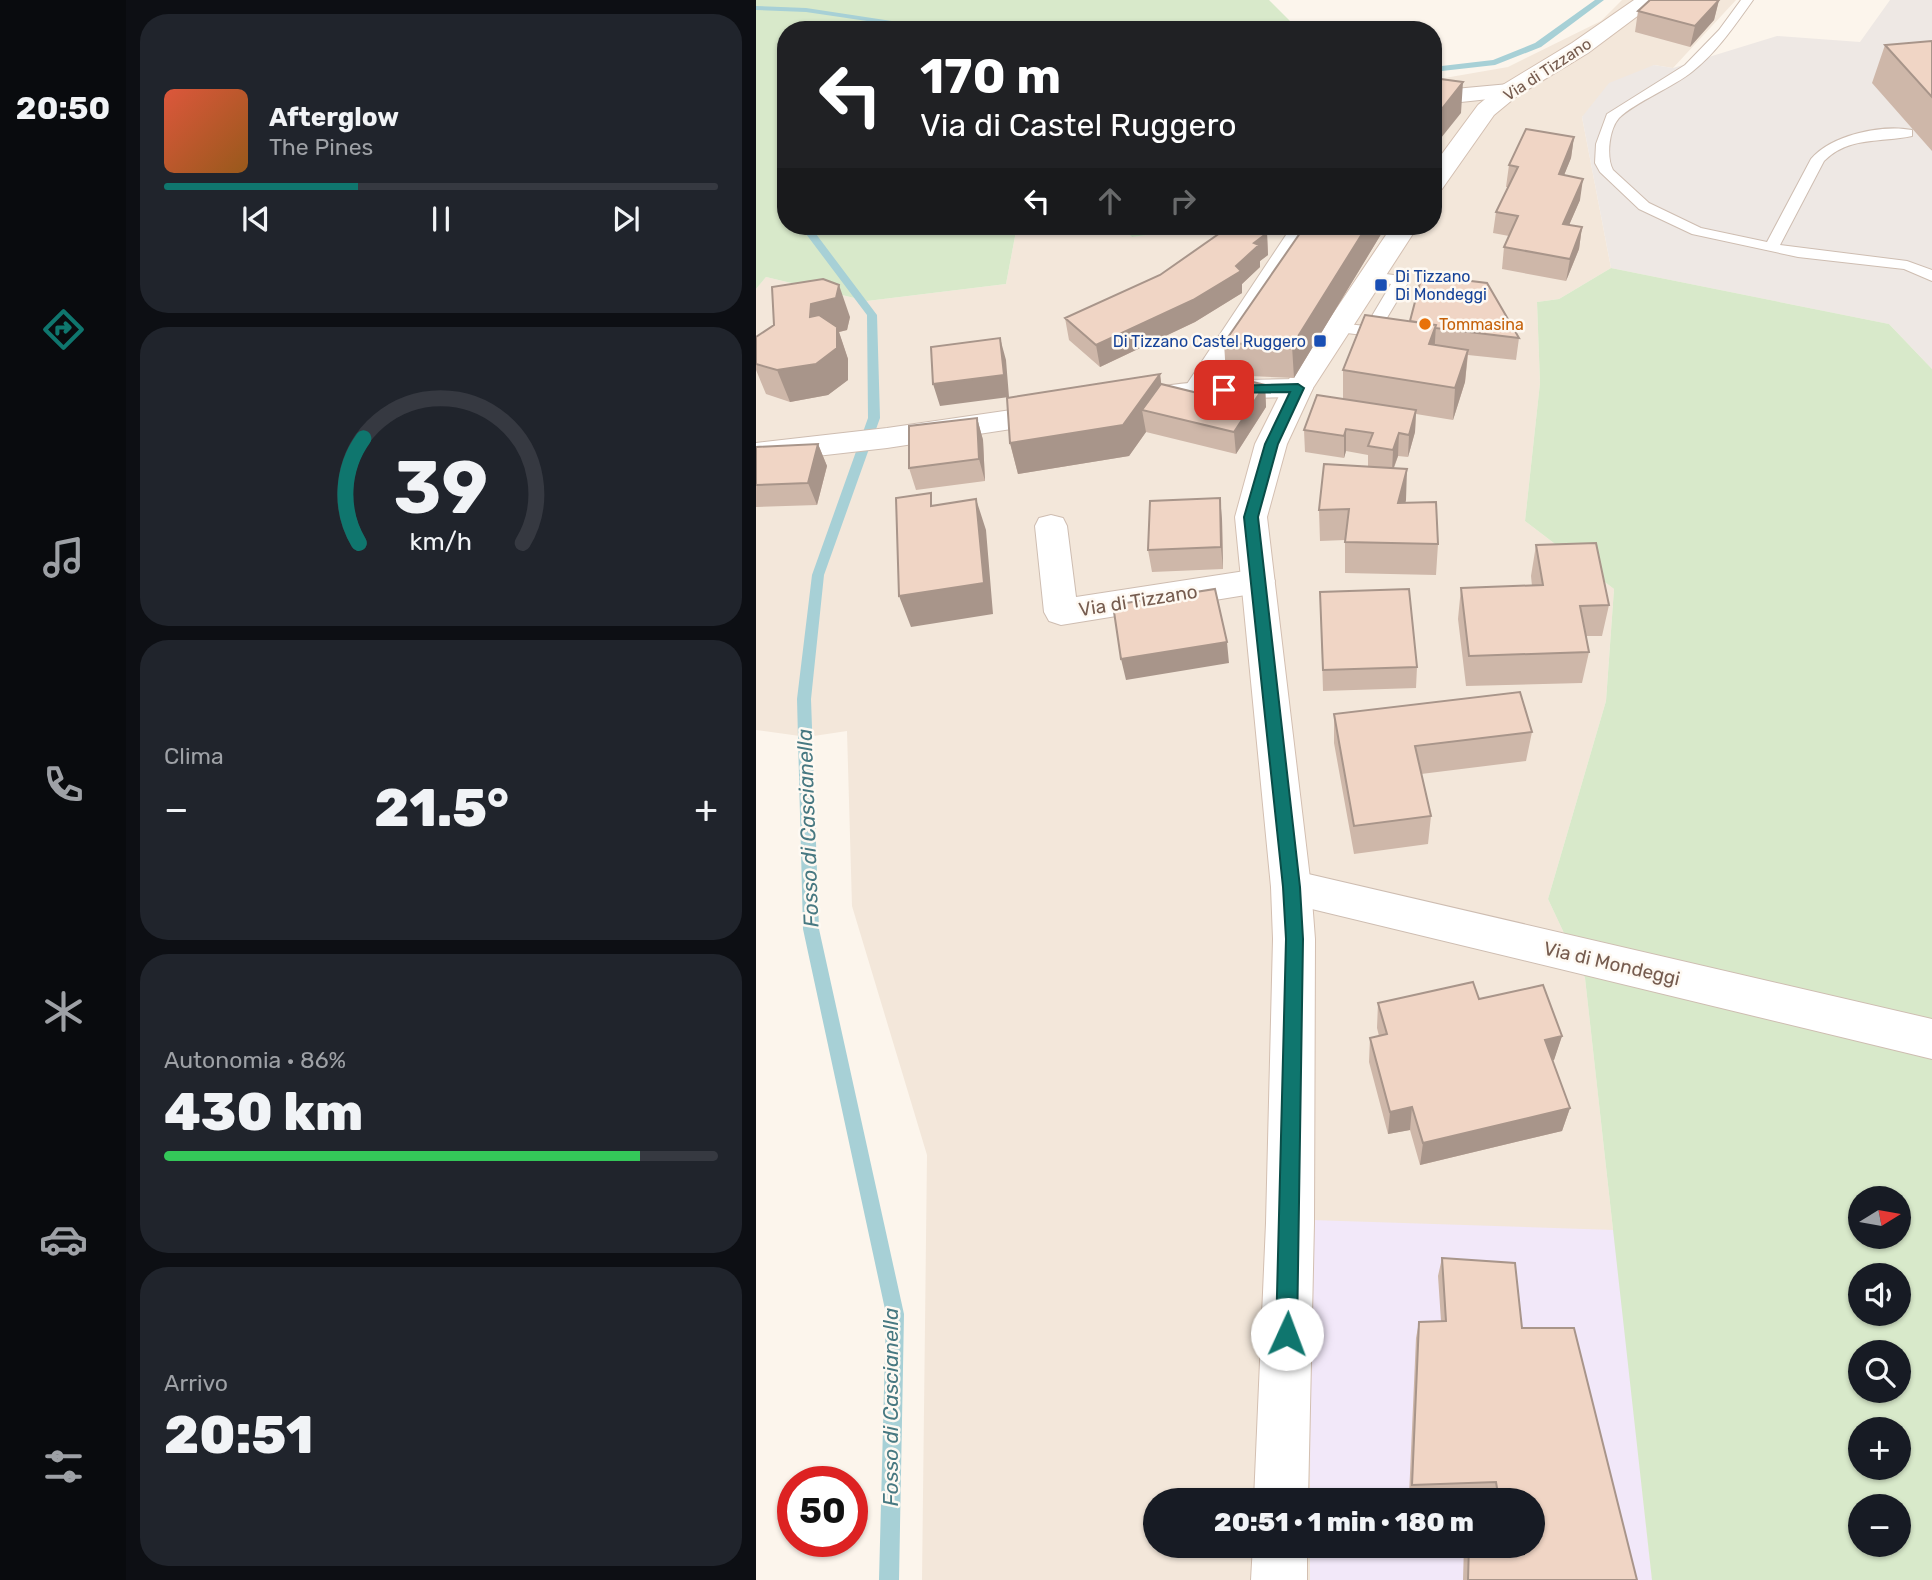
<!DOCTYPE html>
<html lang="it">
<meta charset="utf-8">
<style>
:root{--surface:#171b24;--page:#20242c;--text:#f1f3f6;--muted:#9ea1a6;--line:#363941;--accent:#0f766e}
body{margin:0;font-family:Rubik,sans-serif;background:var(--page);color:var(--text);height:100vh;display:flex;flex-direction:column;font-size:26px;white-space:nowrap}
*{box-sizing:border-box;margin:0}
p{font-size:23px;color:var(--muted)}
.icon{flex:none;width:38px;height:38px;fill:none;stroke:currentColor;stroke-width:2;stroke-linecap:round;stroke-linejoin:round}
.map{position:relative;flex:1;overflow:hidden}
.drawer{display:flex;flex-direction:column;gap:14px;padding:14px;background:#0d0f14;width:630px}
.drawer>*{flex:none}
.guide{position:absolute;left:21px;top:21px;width:665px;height:214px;border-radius:28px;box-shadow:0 2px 5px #0004;background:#202124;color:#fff;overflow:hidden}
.needle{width:46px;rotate:79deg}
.controls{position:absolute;left:1092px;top:1186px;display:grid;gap:14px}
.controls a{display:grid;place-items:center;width:63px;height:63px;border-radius:50%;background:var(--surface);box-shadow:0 2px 5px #0004;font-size:35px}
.speed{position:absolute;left:21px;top:1466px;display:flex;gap:14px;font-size:35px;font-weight:700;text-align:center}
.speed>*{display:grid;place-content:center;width:91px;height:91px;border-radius:50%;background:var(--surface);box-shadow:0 2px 5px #0004;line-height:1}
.speed .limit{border:10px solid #d22;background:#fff;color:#111}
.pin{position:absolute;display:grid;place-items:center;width:60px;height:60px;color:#fff;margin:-30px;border-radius:14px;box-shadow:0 4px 10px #0006}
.me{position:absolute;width:77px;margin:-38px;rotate:2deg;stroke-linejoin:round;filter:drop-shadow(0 0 5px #0008)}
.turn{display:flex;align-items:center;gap:24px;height:147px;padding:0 28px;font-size:32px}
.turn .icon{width:91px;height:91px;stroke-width:2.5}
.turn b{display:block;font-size:49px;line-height:60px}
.lanes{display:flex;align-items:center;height:66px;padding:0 28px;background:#0003;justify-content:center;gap:35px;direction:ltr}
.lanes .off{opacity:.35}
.big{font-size:52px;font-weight:800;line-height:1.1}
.drawer .card{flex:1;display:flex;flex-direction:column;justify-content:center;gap:10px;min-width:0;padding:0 24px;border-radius:28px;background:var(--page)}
.drawer .dial{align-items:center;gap:0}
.dial svg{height:182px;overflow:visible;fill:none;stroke:var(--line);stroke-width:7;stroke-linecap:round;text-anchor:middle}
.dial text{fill:var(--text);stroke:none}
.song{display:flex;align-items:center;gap:21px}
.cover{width:84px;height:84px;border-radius:10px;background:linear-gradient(135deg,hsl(10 70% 55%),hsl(30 70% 35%))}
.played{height:7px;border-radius:4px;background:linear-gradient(90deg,var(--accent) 35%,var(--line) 35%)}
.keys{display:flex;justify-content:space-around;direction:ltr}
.heat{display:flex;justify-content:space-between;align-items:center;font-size:38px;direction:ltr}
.charge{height:10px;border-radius:5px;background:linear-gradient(90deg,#34c759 86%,var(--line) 0)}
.trip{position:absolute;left:387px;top:1488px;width:402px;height:70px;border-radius:35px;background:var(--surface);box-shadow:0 2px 5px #0004;font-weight:800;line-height:70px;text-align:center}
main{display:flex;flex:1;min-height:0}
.dock{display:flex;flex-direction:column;width:126px;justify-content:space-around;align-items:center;background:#090b0e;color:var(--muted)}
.dock .icon{width:49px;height:49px}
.dock .on{color:var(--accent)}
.dock b{font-size:32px;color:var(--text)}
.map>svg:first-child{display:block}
</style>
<main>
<nav class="dock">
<b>20:50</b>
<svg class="icon on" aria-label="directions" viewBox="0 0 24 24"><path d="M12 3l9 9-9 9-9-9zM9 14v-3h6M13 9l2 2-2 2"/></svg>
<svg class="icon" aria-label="music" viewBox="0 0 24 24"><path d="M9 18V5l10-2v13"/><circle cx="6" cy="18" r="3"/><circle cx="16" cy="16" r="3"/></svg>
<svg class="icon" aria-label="phone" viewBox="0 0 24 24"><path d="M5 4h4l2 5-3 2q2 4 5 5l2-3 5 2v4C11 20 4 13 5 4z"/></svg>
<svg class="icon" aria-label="climate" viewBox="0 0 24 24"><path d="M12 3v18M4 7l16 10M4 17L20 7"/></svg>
<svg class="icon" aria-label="car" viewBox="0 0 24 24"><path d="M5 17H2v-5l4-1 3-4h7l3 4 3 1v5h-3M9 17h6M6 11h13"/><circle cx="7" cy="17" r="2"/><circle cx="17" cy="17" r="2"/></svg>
<svg class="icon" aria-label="filters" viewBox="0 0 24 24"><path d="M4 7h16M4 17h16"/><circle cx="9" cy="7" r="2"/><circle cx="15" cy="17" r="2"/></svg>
</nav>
<section class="drawer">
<div class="card">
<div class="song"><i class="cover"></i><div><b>Afterglow</b><p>The Pines</p></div></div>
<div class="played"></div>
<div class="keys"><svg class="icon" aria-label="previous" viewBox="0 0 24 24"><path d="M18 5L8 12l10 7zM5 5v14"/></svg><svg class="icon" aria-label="pause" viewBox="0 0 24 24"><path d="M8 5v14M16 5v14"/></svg><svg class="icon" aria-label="next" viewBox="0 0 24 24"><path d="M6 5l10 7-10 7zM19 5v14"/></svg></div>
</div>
<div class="card dial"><svg viewBox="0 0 100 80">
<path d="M14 69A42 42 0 1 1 86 69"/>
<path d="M14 69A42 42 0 0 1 16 23" stroke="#0f766e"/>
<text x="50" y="56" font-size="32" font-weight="700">39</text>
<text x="50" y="72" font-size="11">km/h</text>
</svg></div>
<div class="card"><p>Clima</p>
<div class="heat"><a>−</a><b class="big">21.5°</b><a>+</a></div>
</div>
<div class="card"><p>Autonomia · 86%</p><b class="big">430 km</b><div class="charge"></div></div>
<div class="card"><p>Arrivo</p><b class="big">20:51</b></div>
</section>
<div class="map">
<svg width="1176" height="1580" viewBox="0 0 1176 1580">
<rect width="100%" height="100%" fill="#fcf5ec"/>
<path fill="#f3e7da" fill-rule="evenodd" d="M 866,0 L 980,0 L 917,68 L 898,65 L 826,117 L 855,268 L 803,299 L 781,302 L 784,383 L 769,521 L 858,589 L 850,701 L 792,899 L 829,978 L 896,1580 L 166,1580 L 171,1155 L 96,906 L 91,731 L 51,737 L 0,730 L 0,289 L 10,277 L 111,301 L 250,284 L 261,226 L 363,226 L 376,237 L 457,226 L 677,226 L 677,80 L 752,67 L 845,21 ZM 399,1500 L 777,1500 L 777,1545 L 399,1545 Z"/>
<path fill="#eee8e4" d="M 1134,0 L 1176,0 L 1176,369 L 1133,324 L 855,268 L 826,117 L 853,83 L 898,65 L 917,68 L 1021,36 L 1104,42 Z"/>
<path fill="#f2e8f9" d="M 555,1220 L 858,1230 L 896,1580 L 554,1580 L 554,1545 L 777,1545 L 777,1500 L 554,1500 Z"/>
<path fill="#d8e9ca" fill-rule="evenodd" d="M 0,0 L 513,0 L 543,30 L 30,30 L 30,226 L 261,226 L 250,284 L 111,301 L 10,277 L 0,289 Z
M 363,226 L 457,226 L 376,237 Z
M 855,268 L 1133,324 L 1176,369 L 1176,1580 L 896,1580 L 829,978 L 792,899 L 850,701 L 858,589 L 769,521 L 784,383 L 781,302 L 803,299 ZM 1104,1199 L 1143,1199 L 1143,1237 L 1104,1237 ZM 1104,1276 L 1143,1276 L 1143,1314 L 1104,1314 ZM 1104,1353 L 1143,1353 L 1143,1391 L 1104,1391 ZM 1104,1430 L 1143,1430 L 1143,1468 L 1104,1468 ZM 1104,1507 L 1143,1507 L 1143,1545 L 1104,1545 Z"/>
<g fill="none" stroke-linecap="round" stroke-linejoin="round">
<path fill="#a7d0d6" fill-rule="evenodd" d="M 839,0 L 848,0 L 785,47 L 739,65 L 677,72 L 677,67 L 737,60 L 779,43 Z
M 0,6 L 50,8 L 195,30 L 172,30 L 50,12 L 0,10 Z
M 30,154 L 30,165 L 25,162 L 25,157 Z
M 44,226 L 54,226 L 121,315 L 124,418 L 68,575 L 55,699 L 63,929 L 148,1314 L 143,1580 L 123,1580 L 130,1314 L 47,929 L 41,699 L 56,575 L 112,418 L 111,315 Z"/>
<defs>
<path id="service" d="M 985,0 L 997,0 C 979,25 961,52 937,71 C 918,87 879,102 863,118 C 853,129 850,157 857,170 L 893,203 L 945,228 L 1011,242 L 1055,159 C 1075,135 1126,124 1156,130 L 1156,136 C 1124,143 1093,136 1068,161 L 1024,245 L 1151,261 L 1176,270 L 1176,281 L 1148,269 L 1042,257 L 936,234 L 883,209 L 844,172 L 839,163 L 840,144 L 851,114 L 929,65 L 963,30 Z
M 615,272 L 645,276 L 653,281 L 623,331 L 615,336 L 575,331 L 573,328 L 581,323 L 610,326 L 635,284 L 610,280 L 607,277 Z"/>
<path id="minor" d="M 753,84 L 761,86 L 765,91 L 761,96 L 677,105 L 677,91 Z
M 536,226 L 562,226 L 453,397 L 442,399 L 431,397 L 427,390 Z
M 295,515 L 307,518 L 311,526 L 320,597 L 502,569 L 514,572 L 519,581 L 514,590 L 502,593 L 305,625 L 293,621 L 288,612 L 279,526 L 283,518 Z
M 535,870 L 1176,1019 L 1176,1059 L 535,904 L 521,899 L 515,887 L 521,875 Z"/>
<path id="tertiary" d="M 542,379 L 553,381 L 557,388 L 553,395 L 542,397 L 442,399 L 383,410 L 372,407 L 368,400 L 372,393 C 428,379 485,380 542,379 Z
M 303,403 L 314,406 L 318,413 L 314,420 L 131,448 L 0,463 L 0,443 L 131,428 Z"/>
<path id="secondary" d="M 878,0 L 903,0 L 832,53 L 761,96 L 738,115 L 686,189 L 677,192 L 677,166 L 722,105 L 745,86 L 816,43 Z
M 636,226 L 662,226 L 557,388 L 531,444 L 511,517 L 555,887 L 559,939 L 558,1223 L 552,1500 L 498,1500 L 510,1223 L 517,939 L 515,887 L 479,517 L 499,444 L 527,388 Z
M 497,1545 L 551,1545 L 551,1580 L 495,1580 Z"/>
</defs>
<use href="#service" stroke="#cebdb1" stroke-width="2"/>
<use href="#minor" stroke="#cebdb1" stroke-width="2"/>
<use href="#tertiary" stroke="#cebdb1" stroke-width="2"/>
<use href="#secondary" stroke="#d3bfb1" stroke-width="2"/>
<use href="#service" fill="#fff" fill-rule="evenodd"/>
<use href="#minor" fill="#fff" fill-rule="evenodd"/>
<use href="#tertiary" fill="#fff" fill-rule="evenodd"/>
<use href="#secondary" fill="#fff" fill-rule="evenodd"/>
</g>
<path fill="#ceb7a9" d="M 963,0 L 958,20 L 934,47 L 879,32 L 882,11 Z
M 1176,41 L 1176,151 L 1116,83 L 1129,45 Z
M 818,137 L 815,158 L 808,175 L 824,200 L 813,225 L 826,227 L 823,249 L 810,281 L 746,269 L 748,247 L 753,236 L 737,233 L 740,212 L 752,187 L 750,187 L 753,165 Z
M 549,226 L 630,226 L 538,378 L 470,375 L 468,343 Z
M 511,233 L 512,255 L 504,261 L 504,267 L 486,284 L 486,293 L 439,322 L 344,367 L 313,340 L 309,318 Z
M 609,315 L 763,338 L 760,360 L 712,355 L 709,382 L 697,420 L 660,414 L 659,432 L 652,457 L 642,456 L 638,468 L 650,500 L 649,503 L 682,544 L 680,575 L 589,573 L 589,540 L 564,541 L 563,510 L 612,466 L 612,455 L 590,451 L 588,458 L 549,452 L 548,430 L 587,399 L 587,370 Z
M 94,317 L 91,330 L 83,332 L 92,359 L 92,380 L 72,395 L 34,402 L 10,394 L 0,370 L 0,337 L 18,325 Z
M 404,374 L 405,384 L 458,397 L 509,385 L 510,407 L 480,454 L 390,432 L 373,456 L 262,474 L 254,443 Z
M 221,418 L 227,440 L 229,481 L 160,490 L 153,468 Z
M 62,444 L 71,466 L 61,505 L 0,507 L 0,447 Z
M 466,519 L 467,569 L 396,572 L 392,550 Z
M 780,545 L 853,605 L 846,636 L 830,636 L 833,652 L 826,683 L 710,686 L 702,619 L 705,588 L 776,586 L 775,576 Z
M 564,592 L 661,667 L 660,688 L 567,691 Z
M 578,714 L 776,732 L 770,761 L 665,774 L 675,816 L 672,844 L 598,854 L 578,743 Z
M 723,999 L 806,1036 L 798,1060 L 796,1061 L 814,1108 L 806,1131 L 664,1165 L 654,1130 L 632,1134 L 613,1062 L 614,1038 L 623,1036 L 621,1028 L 622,1003 Z
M 686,1258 L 766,1328 L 881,1580 L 707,1580 L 708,1545 L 777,1545 L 777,1500 L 735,1500 L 734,1492 L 653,1496 L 660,1338 L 663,1322 L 685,1321 L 682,1276 Z"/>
<path fill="#a8958a" d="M 963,0 L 958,20 L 934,47 L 939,26 Z
M 707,82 L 705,113 L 677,148 L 677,120 Z
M 818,137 L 815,158 L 800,195 L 803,174 Z
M 827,179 L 824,200 L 804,246 L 807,224 Z
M 611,226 L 630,226 L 538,378 L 536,346 Z
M 826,227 L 823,249 L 810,281 L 814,259 Z
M 511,233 L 512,255 L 504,261 L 504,267 L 486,284 L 486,293 L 439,322 L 344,367 L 340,345 L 480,266 L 498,243 Z
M 83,285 L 94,317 L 91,330 L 83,332 L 92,359 L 92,380 L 72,395 L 34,402 L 21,370 L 54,317 L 55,304 Z
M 680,325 L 678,357 L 673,344 Z
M 244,338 L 250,360 L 253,397 L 184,406 L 177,384 Z
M 712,350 L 709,382 L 697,420 L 699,388 Z
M 404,374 L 408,406 L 386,410 L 390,432 L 373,456 L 262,474 L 254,443 Z
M 509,385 L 510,407 L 480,454 L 478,432 Z
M 660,410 L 659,432 L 652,457 L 653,435 Z
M 221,418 L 227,440 L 229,481 L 223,459 Z
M 590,429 L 590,451 L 588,458 L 588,436 Z
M 643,433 L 642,456 L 636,472 L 637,450 Z
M 62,444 L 71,466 L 61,505 L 52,483 Z
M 651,469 L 650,500 L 641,534 L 642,503 Z
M 464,498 L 466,519 L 467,569 L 465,547 Z
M 220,499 L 230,530 L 237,614 L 155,627 L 143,596 Z
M 471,642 L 473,663 L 370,680 L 365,659 Z
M 806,1036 L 798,1060 L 782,1064 L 789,1040 Z
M 656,1107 L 654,1130 L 632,1134 L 634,1112 Z
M 814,1108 L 806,1131 L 664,1165 L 667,1143 Z"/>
<path fill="#f0d5c5" stroke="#a8958a" stroke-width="2" d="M 894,0 L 963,0 L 939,26 L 882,11 Z
M 1176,41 L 1176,97 L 1129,45 Z
M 677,78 L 707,82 L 677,120 Z
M 770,129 L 818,137 L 803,174 L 827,179 L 807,224 L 826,227 L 814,259 L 748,247 L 762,216 L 740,212 L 762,167 L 753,165 Z
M 474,226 L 492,226 L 511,233 L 498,243 L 503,245 L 480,266 L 485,271 L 437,300 L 340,345 L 309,318 L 404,275 Z
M 549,226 L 611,226 L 536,346 L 468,343 Z
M 666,275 L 731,283 L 763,338 L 679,328 L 680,325 L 654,321 Z
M 67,279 L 83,285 L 80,298 L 55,304 L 54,317 L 63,315 L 81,327 L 81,348 L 60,364 L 21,370 L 0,364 L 0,337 L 18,325 L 16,287 Z
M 609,315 L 680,325 L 673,344 L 712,350 L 699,388 L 587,370 Z
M 244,338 L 248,375 L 177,384 L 175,347 Z
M 404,374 L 367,425 L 254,443 L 251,398 Z
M 472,376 L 509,385 L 478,432 L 386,410 L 405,384 L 458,397 Z
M 561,395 L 660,410 L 653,435 L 643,433 L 637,450 L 612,446 L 617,433 L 590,429 L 588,436 L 548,430 Z
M 221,418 L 223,459 L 153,468 L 153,426 Z
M 62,444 L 52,483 L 0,485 L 0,447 Z
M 568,464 L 651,469 L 642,503 L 680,502 L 682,544 L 589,542 L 593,509 L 563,510 Z
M 175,493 L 175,506 L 220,499 L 228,583 L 143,596 L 140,498 Z
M 464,498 L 465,547 L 392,550 L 394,501 Z
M 840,543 L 853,605 L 824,606 L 833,652 L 713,656 L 705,588 L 787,585 L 780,545 Z
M 459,589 L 471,642 L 365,659 L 357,605 Z
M 653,589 L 661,667 L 567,670 L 564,592 Z
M 764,692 L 776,732 L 659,746 L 675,816 L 598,826 L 578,714 Z
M 717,982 L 723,999 L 787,985 L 806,1036 L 789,1040 L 814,1108 L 667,1143 L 656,1107 L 634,1112 L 614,1038 L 631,1034 L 622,1003 Z
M 686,1258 L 759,1263 L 766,1328 L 818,1328 L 881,1580 L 712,1580 L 713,1545 L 777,1545 L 777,1500 L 743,1500 L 740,1482 L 656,1485 L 663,1322 L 690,1321 Z"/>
<path fill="#0f766e" stroke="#0a4d48" stroke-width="2" d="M 542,384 L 548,388 L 522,444 L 502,517 L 544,887 L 547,939 L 541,1334 L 538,1341 L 531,1344 L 523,1341 L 520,1334 L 530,939 L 527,887 L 488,517 L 509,444 L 534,392 L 468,393 L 462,390 L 468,386 Z"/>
<g fill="#1a4fb4" stroke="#fef9f2" stroke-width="2.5">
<rect x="618" y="278" width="14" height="14" rx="3.5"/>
<rect x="557" y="334" width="14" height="14" rx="3.5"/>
</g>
<circle fill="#e8710a" stroke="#fef9f2" stroke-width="2.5" cx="669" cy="324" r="7"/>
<g text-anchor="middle" stroke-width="5" stroke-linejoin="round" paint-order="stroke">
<g font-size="16" fill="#765c4f" stroke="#fef9f2">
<text transform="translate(791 69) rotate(-33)" y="6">Via di Tizzano</text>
</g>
<g font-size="16" fill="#164399" stroke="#fef9f2" text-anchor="start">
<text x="639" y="282">Di Tizzano<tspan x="639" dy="18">Di Mondeggi</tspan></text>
<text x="550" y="347" text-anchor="end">Di Tizzano Castel Ruggero</text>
</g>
<g font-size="16" fill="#c56008" stroke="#fef9f2" text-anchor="start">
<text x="683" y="330">Tommasina</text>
</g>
<g font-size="19" fill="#765c4f" stroke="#fef9f2">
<text transform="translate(382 600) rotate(-9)" y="7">Via di Tizzano</text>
<text transform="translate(856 963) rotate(13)" y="7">Via di Mondeggi</text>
</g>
<g font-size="21" font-style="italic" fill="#477881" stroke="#fef9f2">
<text transform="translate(52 828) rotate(-92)" y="7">Fosso di Cascianella</text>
<text transform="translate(135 1407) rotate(-90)" y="7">Fosso di Cascianella</text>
</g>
</g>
</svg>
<div class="controls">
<a><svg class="needle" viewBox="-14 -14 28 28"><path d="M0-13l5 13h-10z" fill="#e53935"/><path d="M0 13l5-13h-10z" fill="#9ea1a6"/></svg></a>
<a><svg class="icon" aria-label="sound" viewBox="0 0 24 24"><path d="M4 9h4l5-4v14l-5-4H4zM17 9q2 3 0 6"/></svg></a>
<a><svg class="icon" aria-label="search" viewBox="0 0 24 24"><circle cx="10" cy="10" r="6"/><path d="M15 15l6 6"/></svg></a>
<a>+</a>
<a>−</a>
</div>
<div class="speed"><div class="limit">50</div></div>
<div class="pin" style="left:468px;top:390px;background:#d93025"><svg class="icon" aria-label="arrive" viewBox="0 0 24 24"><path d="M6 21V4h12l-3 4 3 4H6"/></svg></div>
<svg class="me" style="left:531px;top:1334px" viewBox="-20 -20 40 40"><circle r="19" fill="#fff"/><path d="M0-13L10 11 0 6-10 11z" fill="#0f766e"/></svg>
<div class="trip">20:51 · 1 min · 180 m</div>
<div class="guide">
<div class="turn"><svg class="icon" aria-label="left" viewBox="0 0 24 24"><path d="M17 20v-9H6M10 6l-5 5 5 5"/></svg><div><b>170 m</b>Via di Castel Ruggero</div></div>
<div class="lanes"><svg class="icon" aria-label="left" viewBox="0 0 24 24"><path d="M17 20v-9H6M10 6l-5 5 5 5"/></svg><svg class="icon off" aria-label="ahead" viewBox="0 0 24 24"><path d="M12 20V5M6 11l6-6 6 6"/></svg><svg class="icon off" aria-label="right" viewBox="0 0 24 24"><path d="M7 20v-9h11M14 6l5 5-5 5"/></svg></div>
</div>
</div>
</main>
